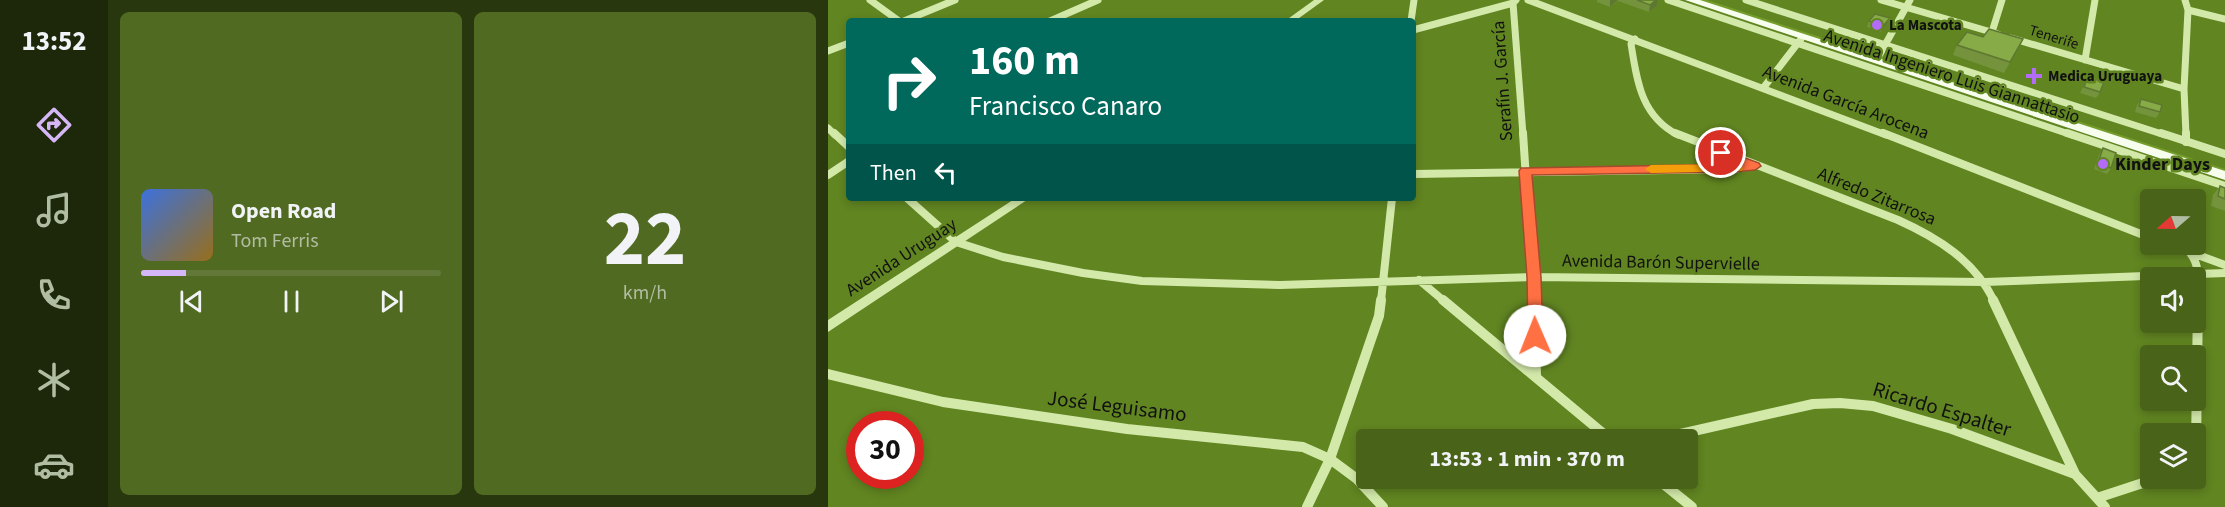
<!DOCTYPE html>
<meta charset="utf-8">
<style>
:root{--surface:#496419;--page:#506a22;--text:#f1f3f6;--muted:#b1bda2;--line:#617838;--accent:#d5b6f6}
body{margin:0;font-family:"Source Sans 3",sans-serif;background:var(--page);color:var(--text);height:100vh;display:flex;flex-direction:column;font-size:22px;white-space:nowrap}
*{box-sizing:border-box;margin:0}
p{font-size:20px;color:var(--muted)}
.icon{flex:none;width:33px;height:33px;fill:none;stroke:currentColor;stroke-width:2;stroke-linecap:round;stroke-linejoin:round}
.map{position:relative;flex:1;overflow:hidden}
.sheet{display:flex;flex-direction:column;gap:12px;padding:12px;background:#28370e;width:720px}
.sheet>*{flex:none}
.banner{position:absolute;left:18px;top:18px;width:570px;height:183px;border-radius:6px;box-shadow:0 3px 9px #0003;background:#00695c;color:#fff;overflow:hidden}
.needle{width:39px;rotate:250deg}
.buttons{position:absolute;left:1312px;top:189px;display:grid;gap:12px}
.buttons a{display:grid;place-items:center;width:66px;height:66px;border-radius:6px;background:var(--surface);box-shadow:0 3px 9px #0003;font-size:30px}
.speed{position:absolute;left:18px;top:411px;display:flex;gap:12px;font-size:30px;font-weight:700;text-align:center}
.speed>*{display:grid;place-content:center;width:78px;height:78px;border-radius:50%;background:var(--surface);box-shadow:0 3px 9px #0003;line-height:1}
.speed .limit{border:9px solid #d22;background:#fff;color:#111}
.pin{position:absolute;display:grid;place-items:center;width:51px;height:51px;color:#fff;margin:-26px;border:3px solid #fff;border-radius:50%;box-shadow:0 2px 6px #0007}
.me{position:absolute;width:66px;margin:-33px;rotate:359deg;stroke-linejoin:round;filter:drop-shadow(0 0 4px #0008)}
.turn{display:flex;align-items:center;gap:21px;height:126px;padding:0 24px;font-size:27px}
.turn .icon{width:78px;height:78px;stroke-width:2.5}
.turn b{display:block;font-size:42px;line-height:51px}
.then{display:flex;align-items:center;height:57px;padding:0 24px;background:#0003;gap:12px;font-size:22px}
.sheet .widget{flex:1;display:flex;flex-direction:column;justify-content:center;gap:9px;min-width:0;padding:0 21px;border-radius:9px;background:var(--page)}
.sheet .dial{align-items:center;gap:0}
.dial b{font-size:78px;line-height:1}
.song{display:flex;align-items:center;gap:18px}
.cover{width:72px;height:72px;border-radius:9px;background:linear-gradient(135deg,hsl(220 70% 55%),hsl(40 70% 35%))}
.played{height:6px;border-radius:3px;background:linear-gradient(90deg,var(--accent) 15%,var(--line) 15%)}
.keys{display:flex;justify-content:space-around;direction:ltr}
.sheet .tiles{flex:1;display:grid;gap:12px;grid-template-columns:repeat(2,1fr)}
.trip{position:absolute;left:528px;top:429px;width:342px;height:60px;border-radius:6px;background:var(--surface);box-shadow:0 3px 9px #0003;font-weight:700;line-height:60px;text-align:center}
main{display:flex;flex:1;min-height:0}
.menu{display:flex;flex-direction:column;width:108px;justify-content:space-around;align-items:center;background:#1d280a;color:var(--muted)}
.menu .icon{width:42px;height:42px}
.menu .active{color:var(--accent)}
.menu b{font-size:27px;color:var(--text)}
.map>svg:first-child{display:block}
</style>
<main>
<nav class="menu">
<b>13:52</b>
<svg class="icon active" aria-label="directions" viewBox="0 0 24 24"><path d="M12 3l9 9-9 9-9-9zM9 14v-3h6M13 9l2 2-2 2"/></svg>
<svg class="icon" aria-label="music" viewBox="0 0 24 24"><path d="M9 18V5l10-2v13"/><circle cx="6" cy="18" r="3"/><circle cx="16" cy="16" r="3"/></svg>
<svg class="icon" aria-label="phone" viewBox="0 0 24 24"><path d="M5 4h4l2 5-3 2q2 4 5 5l2-3 5 2v4C11 20 4 13 5 4z"/></svg>
<svg class="icon" aria-label="climate" viewBox="0 0 24 24"><path d="M12 3v18M4 7l16 10M4 17L20 7"/></svg>
<svg class="icon" aria-label="car" viewBox="0 0 24 24"><path d="M5 17H2v-5l4-1 3-4h7l3 4 3 1v5h-3M9 17h6M6 11h13"/><circle cx="7" cy="17" r="2"/><circle cx="17" cy="17" r="2"/></svg>
</nav>
<section class="sheet">
<div class="tiles">
<div class="widget">
<div class="song"><i class="cover"></i><div><b>Open Road</b><p>Tom Ferris</p></div></div>
<div class="played"></div>
<div class="keys"><svg class="icon" aria-label="previous" viewBox="0 0 24 24"><path d="M18 5L8 12l10 7zM5 5v14"/></svg><svg class="icon" aria-label="pause" viewBox="0 0 24 24"><path d="M8 5v14M16 5v14"/></svg><svg class="icon" aria-label="next" viewBox="0 0 24 24"><path d="M6 5l10 7-10 7zM19 5v14"/></svg></div>
</div>
<div class="widget dial"><b>22</b><p>km/h</p></div>
</div>
</section>
<div class="map">
<svg width="1397" height="507" viewBox="0 0 1397 507">
<rect width="100%" height="100%" fill="#618521"/>
<path fill="#759d2b" d="M 869,0 L 879,0 L 1397,169 L 1397,173 Z"/>
<g fill="none" stroke-linecap="round" stroke-linejoin="round">
<path stroke="#d3e9aa" stroke-width="7" d="M 42,0 L 71,21
M 688,0 L 685,3 L 695,135
M 700,0 L 1058,135
M 840,0 L 1244,135
M 918,0 L 1337,135
M 1053,0 L 1170,34
M 1357,0 L 1360,10 L 1356,89 L 1358,135
M 1360,10 L 1397,19
M 76,21 L 127,0
M 222,21 L 270,0
M 583,21 L 586,0
M 585,30 L 685,3
M 1164,32 L 1174,0
M 1183,38 L 1356,89
M 807,39 L 803,44 C 809,81 813,116 850,135
M 0,51 L 21,43
M 1052,54 L 1082,0
M 1257,60 L 1267,0
M 936,87 L 973,39
M 0,128 L 7,135"/>
<path stroke="#d3e9aa" stroke-width="8" d="M 6,133 L 21,147
M 695,133 L 706,301
M 847,133 L 1070,220 C 1110,238 1147,261 1166,301
M 1055,133 L 1323,238
M 1239,133 L 1397,186
M 1333,133 L 1397,154
M 1358,133 L 1358,142
M 585,174 L 905,169 L 925,166
M 0,175 L 21,161
M 79,198 L 128,242 L 175,257 L 255,273 L 314,281 L 452,285 L 706,277 L 1157,282 L 1397,273
M 1340,244 L 1397,265
M 1362,253 C 1373,266 1370,285 1370,301
M 591,280 L 616,301
M 553,301 L 564,198"/>
<path stroke="#d3e9aa" stroke-width="10" d="M 615,300 L 783,440
M 706,300 L 708,376
M 1165,300 L 1247,474 L 1277,507
M 0,374 L 115,402 L 299,429 L 475,447 L 502,459 L 529,479 L 555,507
M 826,440 L 985,404 L 1012,403 L 1045,406 L 1124,429 L 1247,474
M 1368,447 L 1370,300
M 828,478 L 864,507
M 1269,498 L 1330,478
M 479,507 L 502,459 L 551,316 L 553,300"/>
<path fill="#d3e9aa" fill-rule="evenodd" d="M 486,0 L 496,0 L 467,21 L 457,21 Z
M 188,198 L 202,198 L 0,332 L 0,320 Z"/>
<path fill="#f7feed" fill-rule="evenodd" d="M 857,0 L 872,0 L 1397,171 L 1397,180 Z"/>
</g>
<path fill="#74933c" d="M 769,0 L 830,0 L 829,6 L 821,12 L 790,1 L 782,7 L 769,2 Z
M 1062,18 L 1059,24 L 1053,32 L 1039,27 L 1041,21 Z
M 1155,37 L 1195,39 L 1176,73 L 1125,55 L 1129,45 Z
M 1260,77 L 1272,92 L 1268,98 L 1252,93 Z
M 1313,99 L 1332,112 L 1328,118 L 1307,112 L 1309,105 Z
M 1275,148 L 1283,168 L 1279,174 L 1266,169 L 1271,155 Z
M 1392,186 L 1397,188 L 1397,211 L 1383,206 L 1385,195 Z"/>
<path fill="#5e7831" d="M 782,0 L 790,0 L 782,7 Z
M 828,0 L 830,0 L 829,6 L 821,12 L 822,5 Z
M 1062,18 L 1059,24 L 1053,32 L 1055,26 Z"/>
<path fill="#87ab46" stroke="#5e7831" stroke-width="1.5" d="M 809,0 L 828,0 L 822,5 Z
M 1047,14 L 1062,18 L 1055,26 L 1041,21 Z
M 1161,29 L 1195,39 L 1182,62 L 1129,45 L 1139,32 L 1155,37 Z
M 1260,77 L 1276,82 L 1272,92 L 1256,87 Z
M 1313,99 L 1334,105 L 1332,112 L 1311,106 Z
M 1275,148 L 1288,153 L 1283,168 L 1270,163 Z
M 1392,186 L 1397,188 L 1397,199 L 1390,196 Z"/>
<path fill="#ff7043" stroke="#a6492c" stroke-width="1.5" d="M 893,149 L 931,163 L 933,166 L 927,170 L 905,172 L 704,175 L 713,277 L 715,336 L 712,341 L 702,341 L 700,336 L 699,277 L 691,171 L 693,168 L 911,164 L 889,156 L 887,153 Z"/>
<path fill="#f59e0b" d="M 909,164 L 915,168 L 914,171 L 823,173 L 817,169 L 823,165 Z"/>
<g fill="#b26cf5" stroke="#618521" stroke-width="2">
<circle cx="1049" cy="25" r="6"/>
<path d="M1203 67h6v6h6v6h-6v6h-6v-6h-6v-6h6z"/>
<circle cx="1275" cy="164" r="6"/>
</g>
<g text-anchor="middle" stroke-width="5" stroke-linejoin="round" paint-order="stroke">
<g font-size="15" font-weight="bold" fill="#111" stroke="#618521" text-anchor="start">
<text x="1061" y="30">La Mascota</text>
<text x="1220" y="81">Medica Uruguaya</text>
</g>
<g font-size="15" fill="#111" stroke="#618521">
<text transform="translate(1226 37) rotate(17)" y="5">Tenerife</text>
</g>
<g font-size="18" fill="#111" stroke="#618521">
<text transform="translate(1124 76) rotate(18)" y="6">Avenida Ingeniero Luis Giannattasio</text>
<text transform="translate(674 81) rotate(-94)" y="6">Serafín J. García</text>
<text transform="translate(1018 102) rotate(21)" y="6">Avenida García Arocena</text>
<text transform="translate(1049 196) rotate(22)" y="6">Alfredo Zitarrosa</text>
<text transform="translate(73 257) rotate(-33)" y="6">Avenida Uruguay</text>
<text transform="translate(833 262) rotate(1)" y="6">Avenida Barón Supervielle</text>
</g>
<g font-size="18" font-weight="bold" fill="#111" stroke="#618521" text-anchor="start">
<text x="1287" y="170">Kinder Days</text>
</g>
<g font-size="21" fill="#111" stroke="#618521">
<text transform="translate(289 406) rotate(7)" y="7">José Leguisamo</text>
<text transform="translate(1114 409) rotate(17)" y="7">Ricardo Espalter</text>
</g>
</g>
</svg>
<div class="buttons">
<a><svg class="needle" viewBox="-14 -14 28 28"><path d="M0-13l5 13h-10z" fill="#e53935"/><path d="M0 13l5-13h-10z" fill="#b1bda2"/></svg></a>
<a><svg class="icon" aria-label="sound" viewBox="0 0 24 24"><path d="M4 9h4l5-4v14l-5-4H4zM17 9q2 3 0 6"/></svg></a>
<a><svg class="icon" aria-label="search" viewBox="0 0 24 24"><circle cx="10" cy="10" r="6"/><path d="M15 15l6 6"/></svg></a>
<a><svg class="icon" aria-label="layers" viewBox="0 0 24 24"><path d="M12 4l9 5-9 5-9-5zM3 14l9 5 9-5"/></svg></a>
</div>
<div class="speed"><div class="limit">30</div></div>
<div class="pin" style="left:893px;top:153px;background:#d93025"><svg class="icon" aria-label="arrive" viewBox="0 0 24 24"><path d="M6 21V4h12l-3 4 3 4H6"/></svg></div>
<svg class="me" style="left:707px;top:336px" viewBox="-20 -20 40 40"><circle r="19" fill="#fff"/><path d="M0-13L10 11 0 6-10 11z" fill="#ff7043"/></svg>
<div class="trip">13:53 · 1 min · 370 m</div>
<div class="banner">
<div class="turn"><svg class="icon" aria-label="right" viewBox="0 0 24 24"><path d="M7 20v-9h11M14 6l5 5-5 5"/></svg><div><b>160 m</b>Francisco Canaro</div></div>
<div class="then">Then<svg class="icon" aria-label="left" viewBox="0 0 24 24"><path d="M17 20v-9H6M10 6l-5 5 5 5"/></svg></div>
</div>
</div>
</main>
